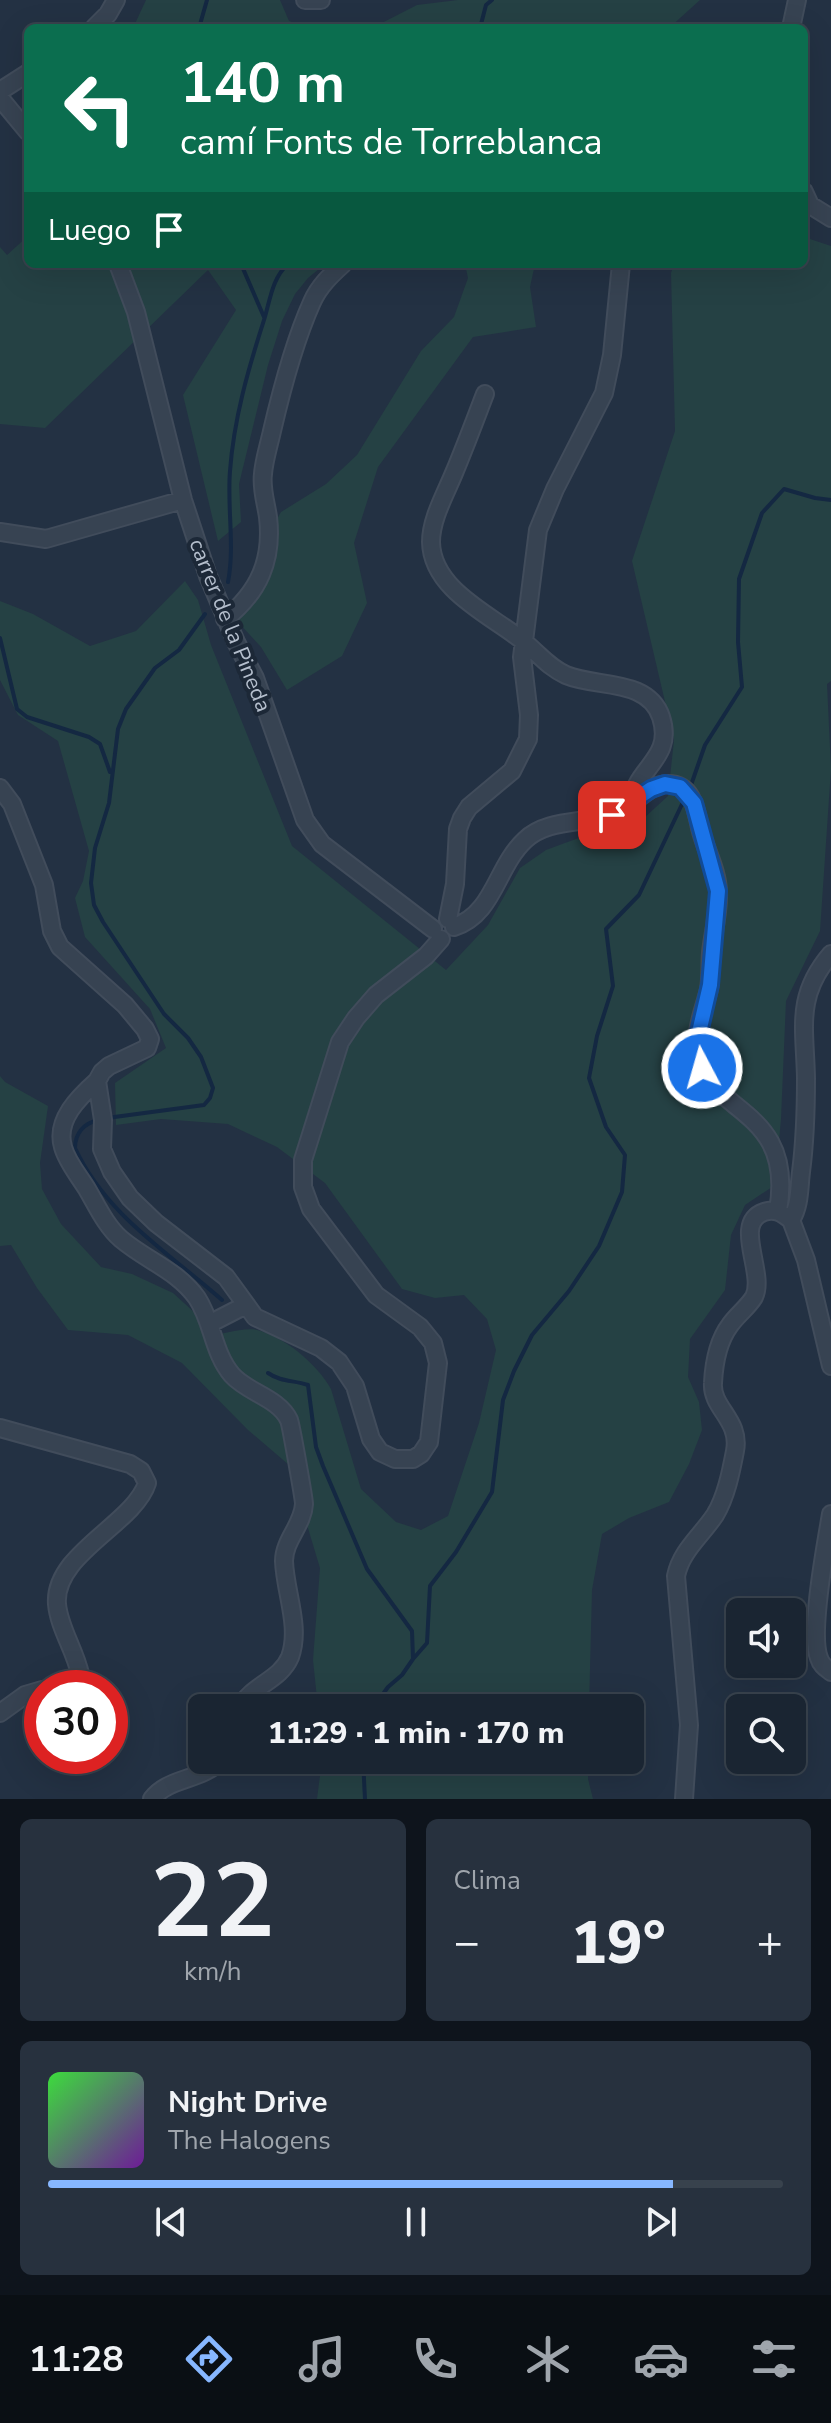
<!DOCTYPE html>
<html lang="es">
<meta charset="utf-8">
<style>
:root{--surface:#1a2532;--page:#27313e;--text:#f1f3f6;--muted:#9fa5ac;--line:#38424d;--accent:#87b7ff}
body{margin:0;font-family:"Nunito Sans",sans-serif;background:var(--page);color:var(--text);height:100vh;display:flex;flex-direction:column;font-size:30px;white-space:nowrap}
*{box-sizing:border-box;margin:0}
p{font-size:26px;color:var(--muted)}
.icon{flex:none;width:44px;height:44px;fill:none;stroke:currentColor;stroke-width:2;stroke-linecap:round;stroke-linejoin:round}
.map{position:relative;height:1799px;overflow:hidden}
.drawer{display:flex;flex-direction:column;gap:20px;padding:20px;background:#0e141c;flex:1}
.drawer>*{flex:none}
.top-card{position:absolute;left:24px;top:24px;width:784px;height:244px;border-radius:12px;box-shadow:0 8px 32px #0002,0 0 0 2px var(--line);background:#0b6e4f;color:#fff;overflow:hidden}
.tools{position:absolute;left:726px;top:1598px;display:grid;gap:16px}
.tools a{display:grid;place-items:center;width:80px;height:80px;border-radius:12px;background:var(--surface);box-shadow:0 8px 32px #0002,0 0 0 2px var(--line);font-size:40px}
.speed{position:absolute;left:24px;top:1670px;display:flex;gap:16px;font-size:40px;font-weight:700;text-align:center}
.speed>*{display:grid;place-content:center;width:104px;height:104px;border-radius:50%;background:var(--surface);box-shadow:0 8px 32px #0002,0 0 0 2px var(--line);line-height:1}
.speed .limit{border:12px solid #d22;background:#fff;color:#111}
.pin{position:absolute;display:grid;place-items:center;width:68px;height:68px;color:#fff;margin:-34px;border-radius:16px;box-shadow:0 4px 12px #0006}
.me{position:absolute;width:88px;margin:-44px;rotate:354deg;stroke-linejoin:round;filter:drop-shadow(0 0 6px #0008)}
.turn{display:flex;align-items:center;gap:28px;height:168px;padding:0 24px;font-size:36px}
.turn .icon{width:104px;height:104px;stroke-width:2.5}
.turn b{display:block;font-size:56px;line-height:68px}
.then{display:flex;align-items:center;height:76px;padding:0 24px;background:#0003;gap:16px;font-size:30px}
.big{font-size:60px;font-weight:800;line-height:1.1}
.drawer .card{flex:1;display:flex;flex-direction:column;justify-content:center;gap:12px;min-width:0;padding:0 28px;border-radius:12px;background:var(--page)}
.drawer .dial{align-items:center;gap:0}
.dial b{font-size:104px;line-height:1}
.song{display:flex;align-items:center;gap:24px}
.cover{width:96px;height:96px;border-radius:12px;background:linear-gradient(135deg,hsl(120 70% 55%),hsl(280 70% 35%))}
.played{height:8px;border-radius:4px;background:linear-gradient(90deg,var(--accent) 85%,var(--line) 85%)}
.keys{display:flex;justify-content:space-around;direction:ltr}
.heat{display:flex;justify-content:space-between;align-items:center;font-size:44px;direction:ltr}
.drawer .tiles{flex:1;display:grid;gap:20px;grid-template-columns:1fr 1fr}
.card:last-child{grid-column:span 2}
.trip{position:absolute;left:188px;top:1694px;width:456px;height:80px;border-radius:12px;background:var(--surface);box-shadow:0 8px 32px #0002,0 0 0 2px var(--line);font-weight:800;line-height:80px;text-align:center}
.tab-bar{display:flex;height:128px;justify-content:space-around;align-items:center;background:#0a0f14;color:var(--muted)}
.tab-bar .icon{width:56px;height:56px}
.tab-bar .current{color:var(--accent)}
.tab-bar b{font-size:36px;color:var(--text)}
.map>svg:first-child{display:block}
</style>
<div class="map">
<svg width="831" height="1799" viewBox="0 0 831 1799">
<rect width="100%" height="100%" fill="#233143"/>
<path fill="#254144" d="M 146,0 L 280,0 L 289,21 L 308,28 L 133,28 Z
M 458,0 L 700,0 L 669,28 L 366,28 L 374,27 L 417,5 Z
M 28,236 L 28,264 L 325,264 L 308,278 L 295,294 L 282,321 L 268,365 L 239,484 L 241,522 L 218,541 L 183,395 L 236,310 L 208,270 L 45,428 L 0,424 L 0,247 L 7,255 Z
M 804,237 L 831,246 L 831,681 L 827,684 L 831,769 L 820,931 L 786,1001 L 781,1119 L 775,1185 L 745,1205 L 731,1235 L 725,1290 L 690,1339 L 688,1377 L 699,1402 L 702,1430 L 689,1464 L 669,1502 L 629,1518 L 602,1534 L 592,1590 L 589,1708 L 318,1708 L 313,1660 L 320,1568 L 289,1465 L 248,1430 L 182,1363 L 128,1335 L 68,1330 L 37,1288 L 11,1245 L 0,1246 L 0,1076 L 5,1082 L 48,1106 L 40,1163 L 42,1189 L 61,1224 L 101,1267 L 132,1274 L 173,1293 L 195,1313 L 206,1337 C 220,1335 243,1327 257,1330 C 285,1337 317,1364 331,1389 L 361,1489 L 396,1522 L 421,1530 L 448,1516 L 479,1423 L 496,1350 L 487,1319 L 464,1295 L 435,1298 L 402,1289 L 325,1183 L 277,1147 L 228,1124 L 161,1119 L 116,1125 L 115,1083 L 166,1048 L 150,1009 L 85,937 L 75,898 L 83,881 L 89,851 L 58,741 L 18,715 L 0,680 L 0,601 L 33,614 L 90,646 L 136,631 L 185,581 L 198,600 L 211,645 L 292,846 L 446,970 L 488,925 L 520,868 L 546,850 L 584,836 L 609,833 L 644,818 L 668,796 L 674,740 L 632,561 L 675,431 L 671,273 L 674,264 L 804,264 Z
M 465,264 L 535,264 L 530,287 L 536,327 L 473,337 L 378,467 L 354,543 L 367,603 L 342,656 L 287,690 L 261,647 L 236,620 L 252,605 L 274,559 L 270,531 L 281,512 L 326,484 L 357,455 L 421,351 L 454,317 L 468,278 Z
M 322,1760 L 588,1760 L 588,1779 L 593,1799 L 317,1799 Z"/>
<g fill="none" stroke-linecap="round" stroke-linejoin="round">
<path stroke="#142842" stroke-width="4" d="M 199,28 L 207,0
M 480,28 L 486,5 L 492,0
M 241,264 L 264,317
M 228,582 C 235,546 227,508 230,471 C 234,418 248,370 264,320 C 270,301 272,278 288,264
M 0,638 L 17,709 L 27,717 L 89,737 L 100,744 L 110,772
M 690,788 L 705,745 L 742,687 L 738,642 L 739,579 L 762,513 L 784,489 L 815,498 L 831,500
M 107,1118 L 204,1105 L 210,1098 L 213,1088 L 201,1057 L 188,1038 L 164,1014 L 103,922 L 94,905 L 91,883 L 95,848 L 109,803 L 118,729 L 126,709 L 155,668 L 179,650 L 205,614
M 99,1120 C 84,1123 75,1133 75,1148 C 106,1215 169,1253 222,1300
M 268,1373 C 281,1382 293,1380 308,1385 L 316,1447 L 323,1466 L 367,1569 L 412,1631 L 413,1659 L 402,1675 L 388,1687 L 373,1708
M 413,1659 L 427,1643 L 430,1586 L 456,1552 L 492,1492 L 503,1400 L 514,1371 L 532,1335 L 569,1291 L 599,1246 L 622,1192 L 625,1155 L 606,1127 L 589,1078 L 597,1036 L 613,986 L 606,929 L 639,895 L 684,800
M 363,1760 L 365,1799"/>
<defs>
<path id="minor" d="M 305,0 L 321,0
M 94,28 L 108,14 L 116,0
M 791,28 L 797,0
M 0,91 L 28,73
M 0,98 L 28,132
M 804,192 L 810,205 L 831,218
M 118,264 L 136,312 L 183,500 L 208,576 L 236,642 L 255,678 L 305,820 L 322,844 L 433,929
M 485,394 C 475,420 465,447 454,473 C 445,495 431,519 431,542 C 432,590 491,615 523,641 C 538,653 548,667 566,675 C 596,688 648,678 661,717 C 675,760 633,768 632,804
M 0,532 L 46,539 L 183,500
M 225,619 C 259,592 273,560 268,517 C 266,503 261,488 263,474 C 264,460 269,445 272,431 C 282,388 294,342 312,302 C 319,286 331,275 343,264
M 0,788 L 12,804 L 44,885 L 52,931 L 60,947 L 125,1005 L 145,1029 L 150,1039 L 147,1048 L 109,1066 L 102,1072 L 97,1081 L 103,1120 L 102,1149 L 112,1172 L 130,1198 L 156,1223 L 226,1277 L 255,1317 L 321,1348 L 339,1362 L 355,1386 L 371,1439 L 380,1452 L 395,1459 L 413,1459 L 421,1454 L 429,1442 L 438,1363 L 433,1343 L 420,1327 L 376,1295 L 311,1209 L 303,1187 L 303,1160 L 340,1042 L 356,1018 L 376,995 L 426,956 L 441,939
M 448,919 L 455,884 L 458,829 L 462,818 L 469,807 L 512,771 L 528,739 L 529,715 L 522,657 L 538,530 L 555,489 L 604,393 L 612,355 L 621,264
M 454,927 C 494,914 496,867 525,840 C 550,816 592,826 622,810 C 637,802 650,784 668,784 C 693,784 696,810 700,828 C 705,849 718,871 718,892 C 719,912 713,933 711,952 C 710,964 711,977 709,989 C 705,1006 697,1024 697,1042 C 696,1116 797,1100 778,1211
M 97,1081 C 79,1097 55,1120 63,1147 C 67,1162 79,1176 87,1189 C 97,1206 106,1226 121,1239 C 147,1261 177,1270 197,1298 C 213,1322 213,1353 232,1375 C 248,1393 279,1398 289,1420 C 291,1425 304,1499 304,1504 C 303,1525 284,1540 284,1561 C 285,1592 301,1627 290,1657 C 280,1681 251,1685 240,1708
M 791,1220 C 800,1206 799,1188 801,1172 C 805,1141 806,1110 806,1078 C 805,1028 795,996 831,954
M 791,1220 L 806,1260 L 831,1366
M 209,1324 L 246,1305
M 0,1428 L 130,1464 L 141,1471 L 147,1483 C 134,1524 53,1554 57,1604 C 59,1628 75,1650 80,1674 L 76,1683 L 63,1688
M 831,1514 C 826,1544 809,1633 819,1658 C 821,1665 826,1668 831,1672
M 0,1713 L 25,1695 L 42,1690
M 152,1799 C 168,1777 202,1781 221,1760
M 684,1799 L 689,1725 L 676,1576 C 681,1551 701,1536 715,1515 C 726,1497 731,1472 735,1451 C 741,1420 711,1408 713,1383 C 714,1363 718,1341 730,1325 C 737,1315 748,1307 754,1297 C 766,1273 732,1223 764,1212 C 775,1208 782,1213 791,1220"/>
</defs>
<use href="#minor" stroke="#414c5b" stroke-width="20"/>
<use href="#minor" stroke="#374352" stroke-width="16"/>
</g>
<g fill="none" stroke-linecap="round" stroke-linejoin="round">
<defs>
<path id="route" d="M 612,815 L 651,789 L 665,784 L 680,787 L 694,803 L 718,891 L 710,985 L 697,1041 L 702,1068"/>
</defs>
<use href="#route" stroke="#114b97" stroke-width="20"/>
<use href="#route" stroke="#1a73e8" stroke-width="14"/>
</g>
<g text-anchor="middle" stroke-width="8" stroke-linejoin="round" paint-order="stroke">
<g font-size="22" fill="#b4becc" stroke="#1c2837">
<text transform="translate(231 625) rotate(68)" y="8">carrer de la Pineda</text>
</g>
</g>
</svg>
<div class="tools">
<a><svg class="icon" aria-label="sound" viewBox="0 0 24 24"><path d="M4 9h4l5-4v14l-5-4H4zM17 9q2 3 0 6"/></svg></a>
<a><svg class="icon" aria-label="search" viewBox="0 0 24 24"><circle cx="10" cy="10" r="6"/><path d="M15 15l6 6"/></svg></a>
</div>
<div class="speed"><div class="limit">30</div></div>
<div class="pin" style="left:612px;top:815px;background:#d93025"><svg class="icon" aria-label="arrive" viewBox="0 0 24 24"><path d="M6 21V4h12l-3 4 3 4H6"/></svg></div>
<svg class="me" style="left:702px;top:1068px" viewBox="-20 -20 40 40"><circle r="17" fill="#1a73e8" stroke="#fff" stroke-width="3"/><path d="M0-11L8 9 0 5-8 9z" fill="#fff"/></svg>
<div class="trip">11:29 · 1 min · 170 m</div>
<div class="top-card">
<div class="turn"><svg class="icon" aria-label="left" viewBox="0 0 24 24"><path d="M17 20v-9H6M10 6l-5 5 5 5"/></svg><div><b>140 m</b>camí Fonts de Torreblanca</div></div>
<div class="then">Luego<svg class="icon" aria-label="arrive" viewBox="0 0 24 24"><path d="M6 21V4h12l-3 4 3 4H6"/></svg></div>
</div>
</div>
<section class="drawer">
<div class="tiles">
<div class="card dial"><b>22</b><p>km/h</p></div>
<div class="card"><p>Clima</p>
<div class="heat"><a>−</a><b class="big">19°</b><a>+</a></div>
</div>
<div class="card">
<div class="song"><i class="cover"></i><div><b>Night Drive</b><p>The Halogens</p></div></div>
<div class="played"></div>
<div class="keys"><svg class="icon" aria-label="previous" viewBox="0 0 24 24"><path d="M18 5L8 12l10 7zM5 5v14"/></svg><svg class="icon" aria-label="pause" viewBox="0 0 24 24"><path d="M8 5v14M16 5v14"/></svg><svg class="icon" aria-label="next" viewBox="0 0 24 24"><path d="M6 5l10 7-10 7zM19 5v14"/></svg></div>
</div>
</div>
</section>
<nav class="tab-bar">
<b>11:28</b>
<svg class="icon current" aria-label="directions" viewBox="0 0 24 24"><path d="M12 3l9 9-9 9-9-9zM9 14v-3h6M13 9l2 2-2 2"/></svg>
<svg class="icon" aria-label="music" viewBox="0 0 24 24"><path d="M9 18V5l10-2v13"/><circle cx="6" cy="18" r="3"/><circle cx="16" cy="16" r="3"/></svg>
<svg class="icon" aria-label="phone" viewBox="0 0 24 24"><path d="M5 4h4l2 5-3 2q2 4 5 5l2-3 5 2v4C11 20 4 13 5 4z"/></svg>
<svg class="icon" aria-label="climate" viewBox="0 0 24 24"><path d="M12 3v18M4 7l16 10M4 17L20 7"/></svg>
<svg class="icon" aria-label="car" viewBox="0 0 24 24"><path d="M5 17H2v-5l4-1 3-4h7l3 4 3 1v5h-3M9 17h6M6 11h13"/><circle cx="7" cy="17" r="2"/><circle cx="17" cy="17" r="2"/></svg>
<svg class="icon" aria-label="filters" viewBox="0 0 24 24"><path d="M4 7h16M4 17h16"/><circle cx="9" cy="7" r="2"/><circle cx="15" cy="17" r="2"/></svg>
</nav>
